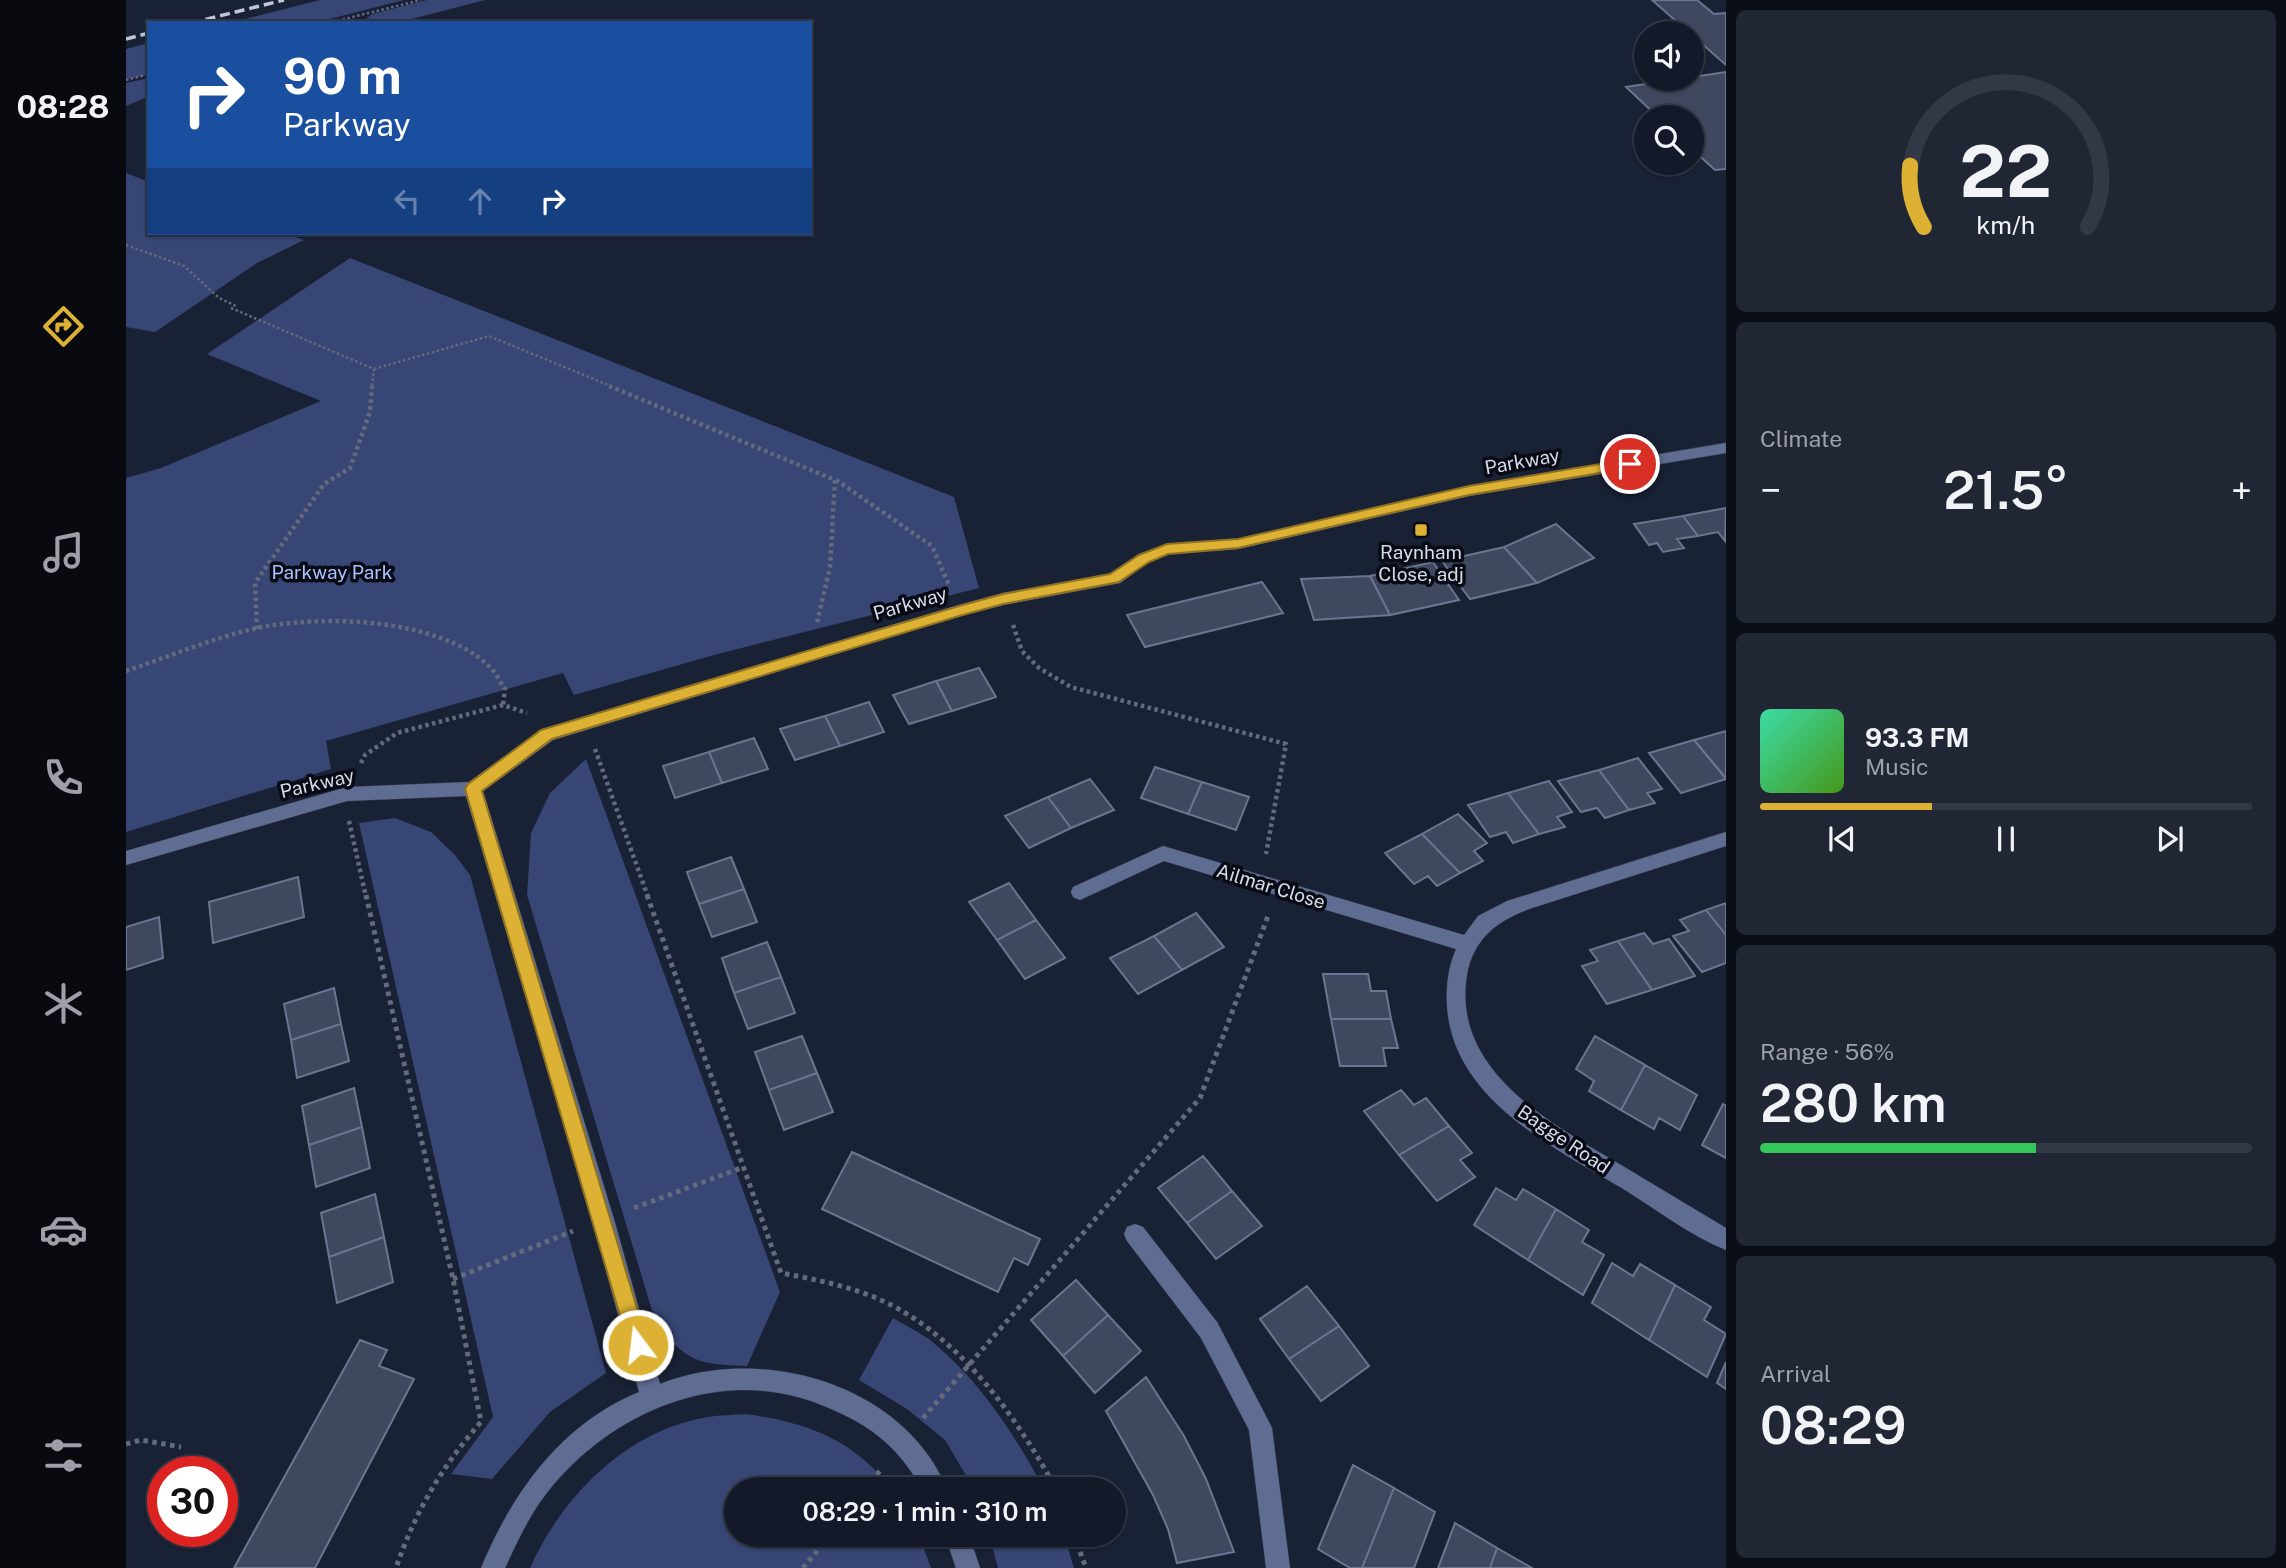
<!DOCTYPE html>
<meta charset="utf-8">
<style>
:root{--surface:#131928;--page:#202634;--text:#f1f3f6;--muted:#9da0a8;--line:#323845;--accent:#ddb133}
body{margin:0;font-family:"Public Sans",sans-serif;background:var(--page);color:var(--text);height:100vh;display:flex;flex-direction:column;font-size:26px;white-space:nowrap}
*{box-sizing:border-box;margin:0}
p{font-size:23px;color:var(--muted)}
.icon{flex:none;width:38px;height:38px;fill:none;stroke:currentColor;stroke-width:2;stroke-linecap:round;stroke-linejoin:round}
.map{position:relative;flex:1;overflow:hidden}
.details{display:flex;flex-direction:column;gap:10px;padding:10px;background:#0a0e16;width:560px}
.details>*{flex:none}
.guide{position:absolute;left:21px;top:21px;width:665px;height:214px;border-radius:0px;box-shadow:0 2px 5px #0004,0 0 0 2px var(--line);background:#1a4fa0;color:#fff;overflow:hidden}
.controls{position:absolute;left:1508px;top:21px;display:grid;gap:14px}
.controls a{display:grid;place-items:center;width:70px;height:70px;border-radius:50%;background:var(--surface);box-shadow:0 2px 5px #0004,0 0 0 2px var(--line);font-size:35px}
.speed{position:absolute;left:21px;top:1456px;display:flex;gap:14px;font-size:35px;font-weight:700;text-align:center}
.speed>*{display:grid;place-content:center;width:91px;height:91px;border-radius:50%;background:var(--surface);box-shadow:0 2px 5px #0004,0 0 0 2px var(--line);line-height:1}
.speed .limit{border:10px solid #d22;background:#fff;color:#111}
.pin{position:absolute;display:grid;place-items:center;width:60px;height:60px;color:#fff;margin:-30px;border:4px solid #fff;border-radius:50%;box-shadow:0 2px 7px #0007}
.me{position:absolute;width:77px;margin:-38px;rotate:345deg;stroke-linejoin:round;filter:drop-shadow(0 0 5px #0008)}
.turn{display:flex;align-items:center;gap:24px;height:147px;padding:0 21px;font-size:32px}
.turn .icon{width:91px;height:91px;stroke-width:2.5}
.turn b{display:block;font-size:49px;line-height:60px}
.lanes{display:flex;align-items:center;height:66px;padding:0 21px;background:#0003;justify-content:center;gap:35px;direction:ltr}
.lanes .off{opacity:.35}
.big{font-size:52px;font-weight:600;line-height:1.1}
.details .card{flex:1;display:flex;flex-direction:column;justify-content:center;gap:10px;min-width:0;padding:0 24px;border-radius:10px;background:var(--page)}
.details .dial{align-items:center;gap:0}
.dial svg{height:182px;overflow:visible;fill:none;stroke:var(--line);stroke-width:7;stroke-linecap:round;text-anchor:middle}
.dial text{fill:var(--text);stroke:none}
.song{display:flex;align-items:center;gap:21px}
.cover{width:84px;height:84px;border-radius:10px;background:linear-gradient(135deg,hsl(160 70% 55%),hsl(100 70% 35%))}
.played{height:7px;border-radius:4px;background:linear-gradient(90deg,var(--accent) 35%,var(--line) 35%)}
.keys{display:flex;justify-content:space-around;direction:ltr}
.heat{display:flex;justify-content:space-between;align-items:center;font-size:38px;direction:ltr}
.charge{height:10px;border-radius:5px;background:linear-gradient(90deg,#34c759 56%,var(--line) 0)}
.trip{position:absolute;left:598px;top:1477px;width:402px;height:70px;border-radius:35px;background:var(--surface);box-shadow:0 2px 5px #0004,0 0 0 2px var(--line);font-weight:600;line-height:70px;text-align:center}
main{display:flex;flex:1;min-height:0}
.tabs{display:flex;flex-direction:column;width:126px;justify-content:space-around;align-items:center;background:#080a10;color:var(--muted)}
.tabs .icon{width:49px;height:49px}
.tabs .selected{color:var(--accent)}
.tabs b{font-size:32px;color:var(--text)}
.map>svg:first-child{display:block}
</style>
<main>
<nav class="tabs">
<b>08:28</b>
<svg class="icon selected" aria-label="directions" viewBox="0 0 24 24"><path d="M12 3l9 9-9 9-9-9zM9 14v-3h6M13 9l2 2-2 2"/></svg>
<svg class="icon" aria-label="music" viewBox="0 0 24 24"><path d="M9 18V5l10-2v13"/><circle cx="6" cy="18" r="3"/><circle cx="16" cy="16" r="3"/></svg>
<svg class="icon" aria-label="phone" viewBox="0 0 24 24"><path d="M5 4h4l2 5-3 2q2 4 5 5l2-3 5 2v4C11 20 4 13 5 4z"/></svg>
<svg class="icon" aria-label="climate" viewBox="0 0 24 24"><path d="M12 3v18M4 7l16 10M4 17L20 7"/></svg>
<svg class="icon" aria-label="car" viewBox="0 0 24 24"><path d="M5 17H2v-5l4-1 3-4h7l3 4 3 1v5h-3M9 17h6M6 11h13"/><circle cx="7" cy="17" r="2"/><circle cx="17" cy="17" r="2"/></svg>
<svg class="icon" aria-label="filters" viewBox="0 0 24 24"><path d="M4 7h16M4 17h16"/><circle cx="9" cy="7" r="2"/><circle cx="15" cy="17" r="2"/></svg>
</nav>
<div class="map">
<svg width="1600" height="1568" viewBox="0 0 1600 1568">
<rect width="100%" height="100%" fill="#192135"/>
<path fill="#374674" d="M 194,0 L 278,0 L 188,23 L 103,23 Z
M 301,0 L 359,0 L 270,23 L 235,23 L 246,14 Z
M 23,43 L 23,74 L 0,80 L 0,49 Z
M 23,78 L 23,96 L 0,106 L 0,83 Z
M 0,173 L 23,182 L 23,233 L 158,233 L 178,240 L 131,263 L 29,332 L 0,327 Z
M 224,258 L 828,497 L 853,588 L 588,655 L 448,695 L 437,673 L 200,741 L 205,769 L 0,832 L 0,478 L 35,468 L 195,401 L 81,354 Z
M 460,759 L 654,1292 L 621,1366 C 572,1364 565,1363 531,1327 L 401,895 L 405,833 L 424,793 Z
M 269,818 L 305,832 L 329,855 L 344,875 L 480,1373 L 424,1412 L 366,1479 L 325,1474 L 367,1417 L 233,823 Z
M 767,1318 C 779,1325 793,1332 804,1340 C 853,1379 889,1435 918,1489 L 848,1489 L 819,1440 L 781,1409 L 733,1380 Z
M 619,1414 C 679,1422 728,1439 765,1489 L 611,1489 L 611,1535 L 793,1535 L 805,1568 L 404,1568 C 436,1496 501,1430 582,1417 C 594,1415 607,1415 619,1414 Z
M 863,1535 L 938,1535 L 948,1568 L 872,1568 Z"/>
<path fill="#404860" stroke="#6c758f" stroke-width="2" d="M 1526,0 L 1571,0 L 1588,14 L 1600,13 L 1600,65 Z
M 1600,72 L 1600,169 L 1589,170 L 1566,149 L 1566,117 L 1532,117 L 1500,87 Z
M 1600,508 L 1599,541 L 1592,532 L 1572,536 L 1557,516 Z
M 1557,516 L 1572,536 L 1551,539 L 1558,548 L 1537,552 L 1531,543 L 1523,545 L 1508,524 Z
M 1430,524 L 1468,558 L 1411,583 L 1378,547 Z
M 1378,547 L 1411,583 L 1344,599 L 1316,561 Z
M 1307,562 L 1333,600 L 1264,615 L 1244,576 Z
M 1244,576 L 1264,615 L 1188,620 L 1175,579 Z
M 1136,582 L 1157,613 L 1019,647 L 1001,615 Z
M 853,668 L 870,697 L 826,711 L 810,681 Z
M 810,681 L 826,711 L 783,724 L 767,695 Z
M 743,702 L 758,732 L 714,746 L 699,716 Z
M 699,716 L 714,746 L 669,760 L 654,729 Z
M 1600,731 L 1600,778 L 1568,740 Z
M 628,738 L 642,769 L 596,783 L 583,752 Z
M 1568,740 L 1600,779 L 1555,793 L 1523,753 Z
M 583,752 L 596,783 L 549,798 L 537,766 Z
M 1512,758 L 1536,789 L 1521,793 L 1529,803 L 1503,810 L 1473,770 Z
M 1029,767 L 1076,782 L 1062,814 L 1015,798 Z
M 1473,770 L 1503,810 L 1479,818 L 1471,808 L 1455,812 L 1432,781 Z
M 964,779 L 988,810 L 945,828 L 922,797 Z
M 1423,781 L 1446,812 L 1431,817 L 1439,827 L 1413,834 L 1382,793 Z
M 1076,782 L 1123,797 L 1110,830 L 1062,814 Z
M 1382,793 L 1413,834 L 1387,843 L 1380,832 L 1364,837 L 1342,805 Z
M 922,797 L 945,828 L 903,848 L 879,816 Z
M 1332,814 L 1361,843 L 1348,851 L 1357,861 L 1334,873 L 1296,834 Z
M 1296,834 L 1334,873 L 1311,886 L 1302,876 L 1288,884 L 1259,853 Z
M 605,857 L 618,889 L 573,904 L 561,872 Z
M 172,877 L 178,917 L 87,943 L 83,902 Z
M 883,883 L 910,920 L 871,940 L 843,902 Z
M 618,889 L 631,922 L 586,937 L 573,904 Z
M 1600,903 L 1600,935 L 1580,910 Z
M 1580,910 L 1600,935 L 1600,963 L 1576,972 L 1547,936 L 1563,931 L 1554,920 Z
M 1070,913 L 1098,947 L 1056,970 L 1028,936 Z
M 33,917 L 37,958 L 0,970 L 0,927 Z
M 910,920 L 939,958 L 899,979 L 871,940 Z
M 1518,933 L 1527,944 L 1543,939 L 1569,976 L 1526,990 L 1492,941 Z
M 1028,936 L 1056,970 L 1012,994 L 984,958 Z
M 1492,941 L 1526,990 L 1481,1004 L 1456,966 L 1472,961 L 1464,950 Z
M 641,942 L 655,977 L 608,993 L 596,958 Z
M 1197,974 L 1242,974 L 1245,991 L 1260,991 L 1265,1019 L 1205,1019 Z
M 655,977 L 669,1013 L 622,1029 L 608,993 Z
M 208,988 L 215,1024 L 165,1040 L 158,1004 Z
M 1205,1019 L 1265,1019 L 1272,1048 L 1257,1048 L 1260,1066 L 1214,1066 Z
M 215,1024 L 223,1061 L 171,1078 L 165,1040 Z
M 676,1036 L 691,1073 L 643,1090 L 629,1052 Z
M 1469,1036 L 1519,1065 L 1495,1110 L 1463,1091 L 1468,1081 L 1450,1069 Z
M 1519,1065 L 1571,1095 L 1554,1130 L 1533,1118 L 1528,1129 L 1495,1110 Z
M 691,1073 L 707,1112 L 658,1130 L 643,1090 Z
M 228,1088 L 236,1127 L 183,1145 L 176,1106 Z
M 1275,1090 L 1288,1105 L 1300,1098 L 1323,1126 L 1273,1155 L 1238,1111 Z
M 1597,1104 L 1600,1106 L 1600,1158 L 1576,1145 Z
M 1323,1126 L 1346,1153 L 1334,1160 L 1349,1177 L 1311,1201 L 1273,1155 Z
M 236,1127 L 244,1168 L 190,1187 L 183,1145 Z
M 726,1152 L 914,1239 L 902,1265 L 888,1258 L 872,1292 L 696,1209 Z
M 1077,1156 L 1106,1191 L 1061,1223 L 1032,1188 Z
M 1370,1188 L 1390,1200 L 1397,1189 L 1430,1209 L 1402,1260 L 1348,1225 Z
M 1106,1191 L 1136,1226 L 1090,1259 L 1061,1223 Z
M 249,1194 L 258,1237 L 203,1257 L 195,1213 Z
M 1430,1209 L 1463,1230 L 1456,1242 L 1478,1255 L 1457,1295 L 1402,1260 Z
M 258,1237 L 267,1282 L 211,1303 L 203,1257 Z
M 1486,1263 L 1507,1276 L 1514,1264 L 1549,1285 L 1523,1340 L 1466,1303 Z
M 950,1280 L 982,1315 L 937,1356 L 905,1320 Z
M 1549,1285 L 1585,1307 L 1578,1320 L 1600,1334 L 1581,1377 L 1523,1340 Z
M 1181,1286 L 1213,1326 L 1163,1359 L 1134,1319 Z
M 982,1315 L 1015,1351 L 969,1393 L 937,1356 Z
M 1213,1326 L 1243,1366 L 1195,1401 L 1163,1359 Z
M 234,1340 L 261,1350 L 253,1366 L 288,1379 L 189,1568 L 108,1568 Z
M 1600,1362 L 1600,1389 L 1591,1383 Z
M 1020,1377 L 1058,1436 L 1080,1479 L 1108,1552 L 1051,1563 L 1042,1529 L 1027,1495 L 980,1411 Z
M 1227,1465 L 1268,1488 L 1236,1568 L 1224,1568 L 1192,1549 Z
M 1268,1488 L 1309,1512 L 1288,1568 L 1236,1568 Z
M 1329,1523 L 1371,1548 L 1364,1568 L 1312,1568 Z
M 1371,1548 L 1406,1568 L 1364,1568 Z"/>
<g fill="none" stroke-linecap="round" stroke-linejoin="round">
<defs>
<path id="minor" d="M 1600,443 L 1600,453 L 1343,496 L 1112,549 L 1043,554 L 1023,562 L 994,583 L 877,605 L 834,616 L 427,740 L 357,791 L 488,1219 L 534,1384 C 635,1344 777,1383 821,1489 L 796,1489 C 770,1443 741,1423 693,1404 C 593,1365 484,1412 420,1494 C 403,1516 391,1542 379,1568 L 355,1568 C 386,1493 435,1424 513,1392 L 466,1219 L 340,796 L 221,801 L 0,865 L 0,851 L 221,787 L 343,782 L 415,730 L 833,605 L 877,593 L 984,574 L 1013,554 L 1041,544 L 1112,539 L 1343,486 Z
M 1600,832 L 1600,846 L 1403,909 C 1371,921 1347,939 1341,975 C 1325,1071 1426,1124 1495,1165 C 1530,1186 1565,1207 1600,1228 L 1600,1250 C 1565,1236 1531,1210 1499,1190 C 1429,1148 1327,1100 1321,1006 C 1320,986 1322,968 1330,949 L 1038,861 L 954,900 L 947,897 L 945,892 L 947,887 L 1037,846 L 1338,935 L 1352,916 L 1381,901 Z
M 1009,1224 L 1017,1227 L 1091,1322 L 1142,1420 L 1146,1428 L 1164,1568 L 1140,1568 L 1123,1430 L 1075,1338 L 1001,1241 L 998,1234 L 1001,1227 Z
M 819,1535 L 843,1535 L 854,1568 L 830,1568 Z"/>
</defs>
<use href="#minor" stroke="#343b4e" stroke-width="1"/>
<path stroke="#646a7d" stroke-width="2.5" stroke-dasharray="2.5 2.5" stroke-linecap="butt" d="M 202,23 L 295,0
M 0,80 L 23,74
M 0,245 L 58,266 L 93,298 L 110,306
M 105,308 L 248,369 L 246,387
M 248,369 L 363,336 L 487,387"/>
<path stroke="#646a7d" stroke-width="4.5" stroke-dasharray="3.5 3.5" stroke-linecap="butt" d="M 483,386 L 709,480 L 704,567 L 691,623
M 710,480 L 806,546 L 823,585
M 887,625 L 896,651 L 913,668 L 945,687 L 1160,744 L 1140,854
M 131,629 L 129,583 L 198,484 L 224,468 L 244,412 L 246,386
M 0,671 C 42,657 84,639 127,629 C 192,614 313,617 364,667 C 370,673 374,682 379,689 L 377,705
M 469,749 L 522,897
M 235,763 L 239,755 L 271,733 L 377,705 L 401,713
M 223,821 L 240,897"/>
<path stroke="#646a7d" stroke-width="5" stroke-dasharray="4.5 4.5" stroke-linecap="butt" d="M 240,895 L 327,1279 L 355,1422 C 316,1466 289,1512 270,1568
M 521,895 L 655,1273 C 687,1279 718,1285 748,1297 C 830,1331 889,1414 930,1489
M 508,1208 L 615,1168
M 327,1279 L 447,1231
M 797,1418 L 1074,1098 L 1142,916
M 0,1444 L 15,1440 L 55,1447
M 740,1489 L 756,1468
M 948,1535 L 960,1568
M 677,1568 L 704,1535"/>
<use href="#minor" fill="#5f6d93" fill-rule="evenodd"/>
<path stroke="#c1c6d6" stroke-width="3.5" stroke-dasharray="10 5" stroke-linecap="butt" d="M 65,23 L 158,0
M 0,39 L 23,33"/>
</g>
<path fill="#ddb133" stroke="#907321" stroke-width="2" d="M 1504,459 L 1510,464 L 1509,467 L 1343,495 L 1112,548 L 1042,554 L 1023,562 L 993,582 L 877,604 L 833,616 L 426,739 L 356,791 L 522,1345 L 519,1353 L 512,1356 L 505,1353 L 339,789 L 342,784 L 415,730 L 833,606 L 877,594 L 984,574 L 1013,555 L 1041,544 L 1112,539 L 1343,486 Z"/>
<rect fill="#ddb133" stroke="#080b14" stroke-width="2.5" x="1288" y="523" width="14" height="14" rx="3.5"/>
<g text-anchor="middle" stroke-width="7" stroke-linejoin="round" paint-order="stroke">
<g font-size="19" fill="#d7dceb" stroke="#080b14">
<text transform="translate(1396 461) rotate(-10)" y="7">Parkway</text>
<text transform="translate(784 603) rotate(-16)" y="7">Parkway</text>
<text transform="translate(191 783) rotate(-13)" y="7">Parkway</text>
<text transform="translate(1145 886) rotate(17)" y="7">Ailmar Close</text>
<text transform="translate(1438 1139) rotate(34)" y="7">Bagge Road</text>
</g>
<g font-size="19" fill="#d7dceb" stroke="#080b14">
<text x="1295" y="559">Raynham<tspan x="1295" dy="22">Close, adj</tspan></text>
</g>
<g font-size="19" fill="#acc2fe" stroke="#080b14">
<text x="206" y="579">Parkway Park</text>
</g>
</g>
</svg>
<div class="controls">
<a><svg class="icon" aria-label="sound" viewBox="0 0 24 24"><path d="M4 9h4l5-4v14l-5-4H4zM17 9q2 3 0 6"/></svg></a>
<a><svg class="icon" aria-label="search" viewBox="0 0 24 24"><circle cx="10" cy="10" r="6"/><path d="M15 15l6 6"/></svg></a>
</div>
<div class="speed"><div class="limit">30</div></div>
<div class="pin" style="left:1504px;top:464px;background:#d93025"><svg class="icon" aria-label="arrive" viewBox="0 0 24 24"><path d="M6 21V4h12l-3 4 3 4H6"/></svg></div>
<svg class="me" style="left:512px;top:1345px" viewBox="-20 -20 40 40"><circle r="17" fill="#ddb133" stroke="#fff" stroke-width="3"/><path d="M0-11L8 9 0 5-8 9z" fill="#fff"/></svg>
<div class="trip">08:29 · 1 min · 310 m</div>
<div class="guide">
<div class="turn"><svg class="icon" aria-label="right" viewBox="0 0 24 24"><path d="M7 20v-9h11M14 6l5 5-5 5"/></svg><div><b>90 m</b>Parkway</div></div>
<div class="lanes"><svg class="icon off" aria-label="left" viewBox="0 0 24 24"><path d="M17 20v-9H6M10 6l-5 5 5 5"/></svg><svg class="icon off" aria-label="ahead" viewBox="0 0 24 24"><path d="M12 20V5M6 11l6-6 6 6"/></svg><svg class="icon" aria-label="right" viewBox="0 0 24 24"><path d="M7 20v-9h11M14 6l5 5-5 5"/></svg></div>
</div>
</div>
<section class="details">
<div class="card dial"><svg viewBox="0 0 100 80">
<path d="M14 69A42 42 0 1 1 86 69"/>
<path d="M14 69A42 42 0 0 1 8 42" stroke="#ddb133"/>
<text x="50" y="56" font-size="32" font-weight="700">22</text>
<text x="50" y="72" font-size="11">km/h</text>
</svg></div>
<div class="card"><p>Climate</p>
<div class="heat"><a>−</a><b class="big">21.5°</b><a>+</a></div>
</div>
<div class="card">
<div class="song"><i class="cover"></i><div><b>93.3 FM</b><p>Music</p></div></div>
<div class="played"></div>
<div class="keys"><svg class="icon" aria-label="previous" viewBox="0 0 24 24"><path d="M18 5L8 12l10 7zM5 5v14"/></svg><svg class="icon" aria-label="pause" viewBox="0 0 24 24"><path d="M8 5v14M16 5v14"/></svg><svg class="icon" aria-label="next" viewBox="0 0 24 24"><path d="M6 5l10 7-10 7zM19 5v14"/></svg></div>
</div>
<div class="card"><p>Range · 56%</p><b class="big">280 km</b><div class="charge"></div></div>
<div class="card"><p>Arrival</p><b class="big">08:29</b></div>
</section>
</main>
